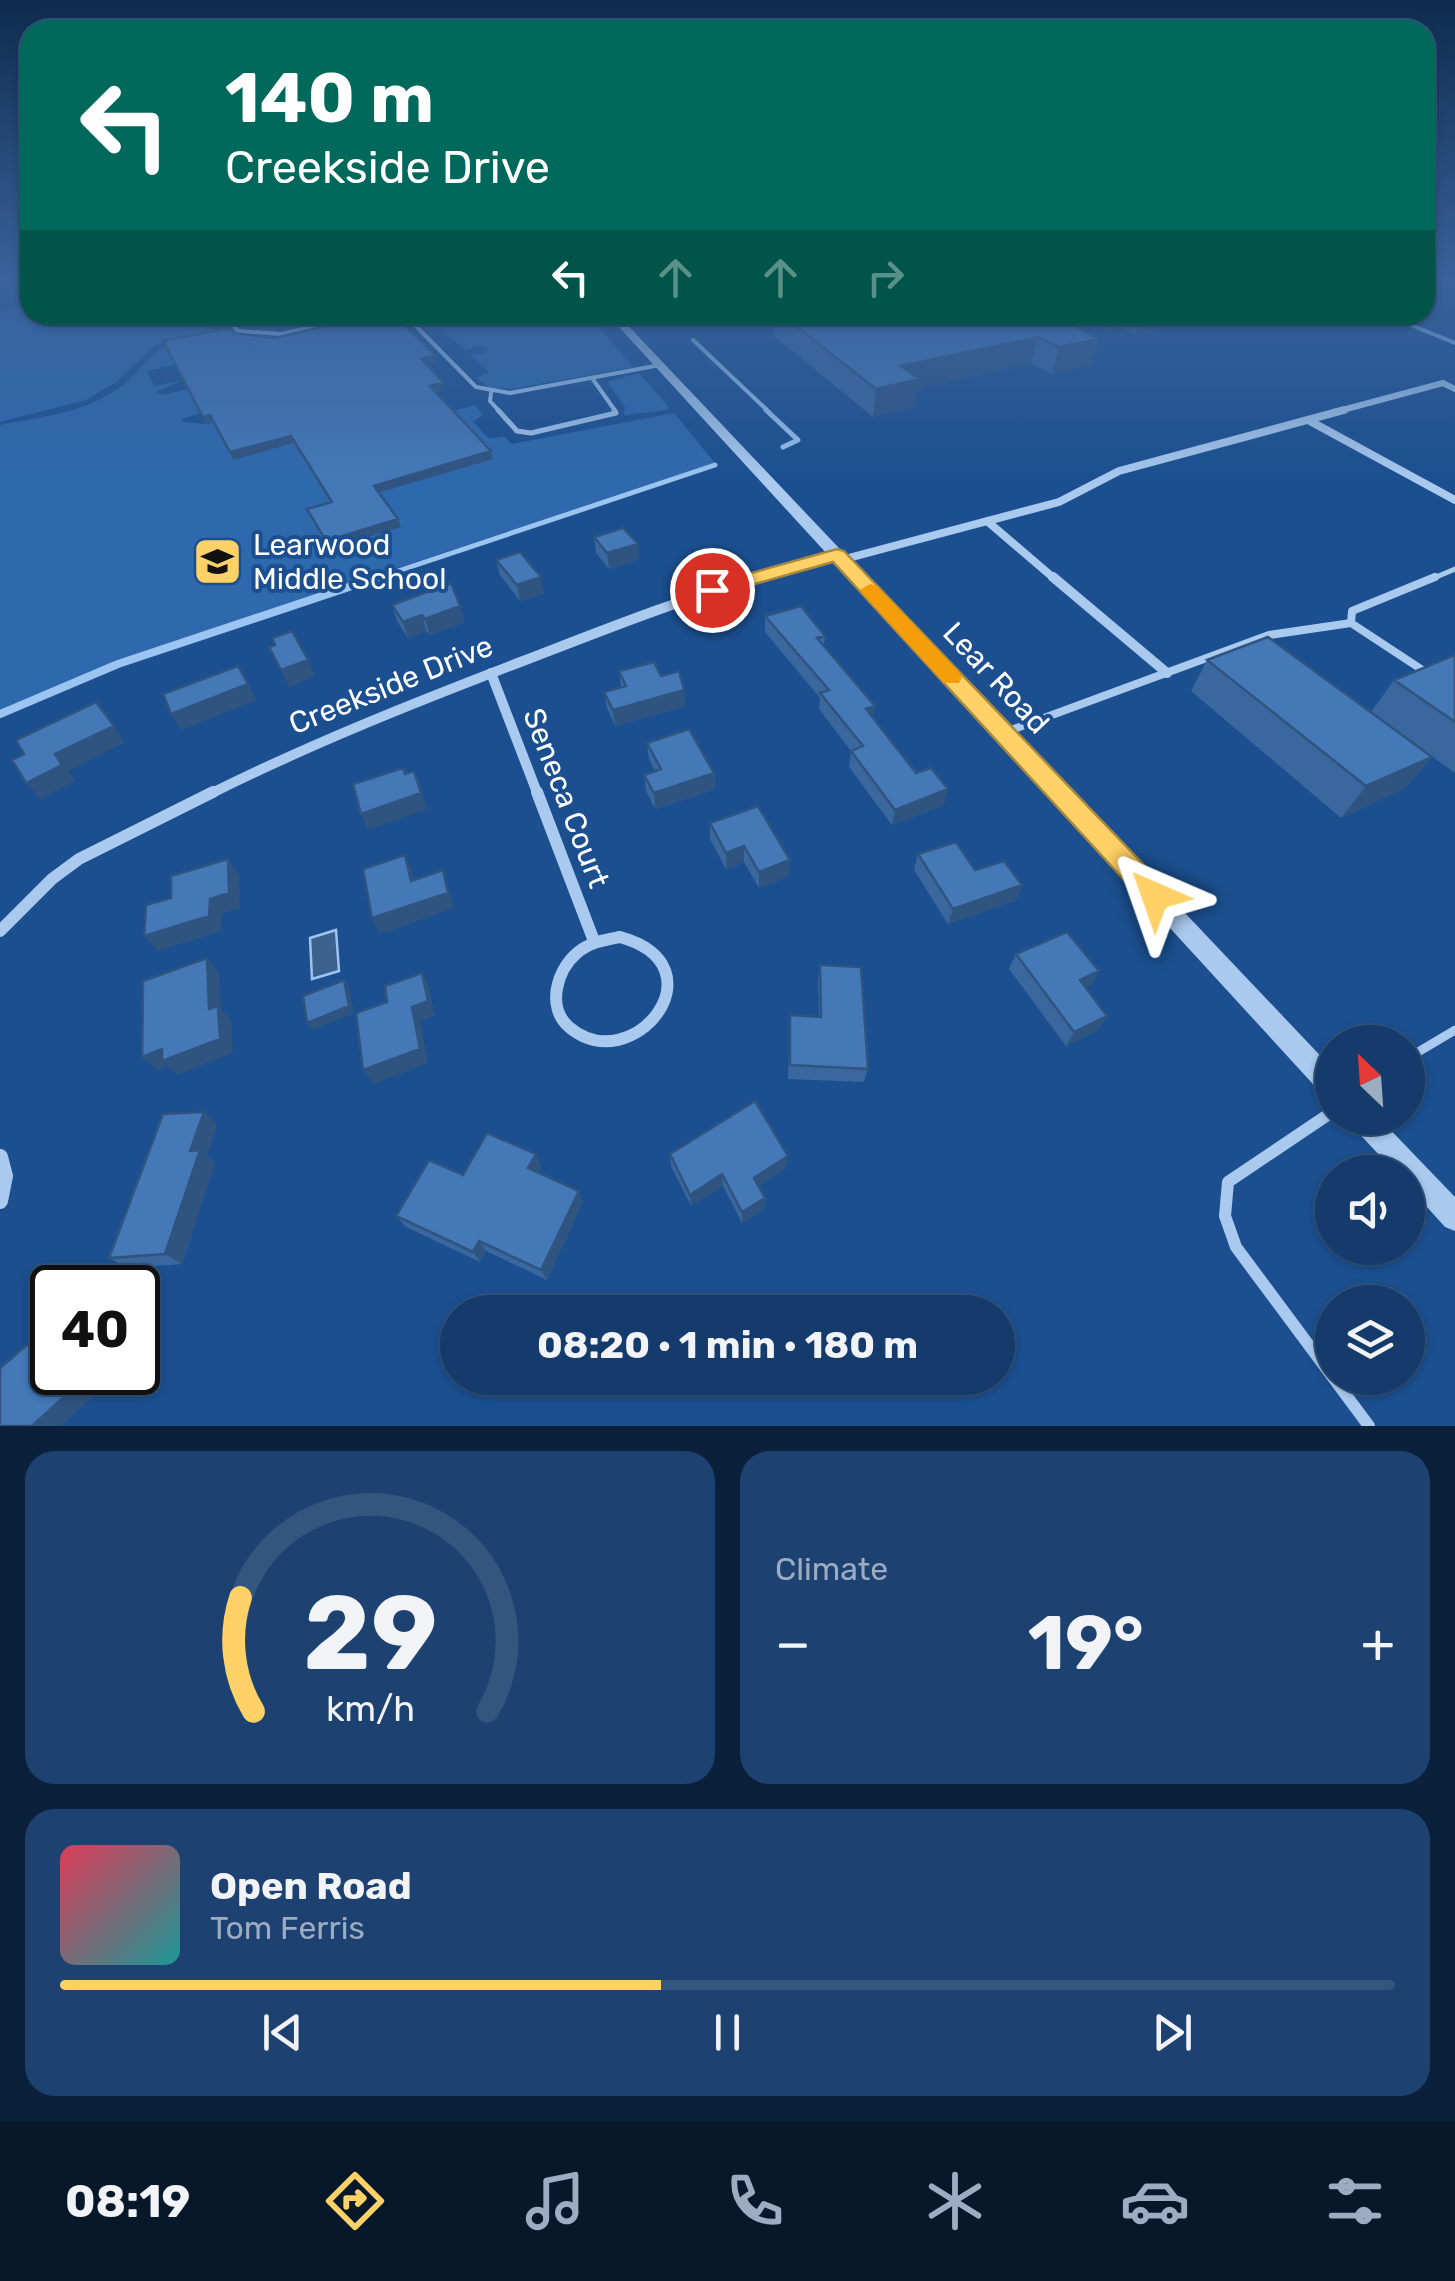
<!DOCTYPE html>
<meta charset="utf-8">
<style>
:root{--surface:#143b6b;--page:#1d4271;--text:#f1f3f6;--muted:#9dadc1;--line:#33557e;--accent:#ffd166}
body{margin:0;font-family:Rubik,sans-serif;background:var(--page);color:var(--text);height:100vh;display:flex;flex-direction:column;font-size:38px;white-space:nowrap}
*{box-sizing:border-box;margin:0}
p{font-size:32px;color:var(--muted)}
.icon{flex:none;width:55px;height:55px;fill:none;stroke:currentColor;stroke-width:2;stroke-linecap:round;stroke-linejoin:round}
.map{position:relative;height:1426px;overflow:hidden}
.drawer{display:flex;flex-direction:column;gap:25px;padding:25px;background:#0b203b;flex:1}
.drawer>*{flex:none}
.hud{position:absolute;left:20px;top:20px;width:1415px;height:305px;border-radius:30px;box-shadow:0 2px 8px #0004,0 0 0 2px var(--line);background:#00695c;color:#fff;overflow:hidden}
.needle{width:65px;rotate:335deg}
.buttons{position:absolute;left:1315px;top:1025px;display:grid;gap:20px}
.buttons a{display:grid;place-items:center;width:110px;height:110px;border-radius:50%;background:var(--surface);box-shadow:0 2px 8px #0004,0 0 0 2px var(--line);font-size:50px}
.speed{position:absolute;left:30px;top:1265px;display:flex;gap:20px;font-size:50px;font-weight:700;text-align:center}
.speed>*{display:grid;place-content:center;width:130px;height:130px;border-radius:50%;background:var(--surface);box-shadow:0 2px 8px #0004,0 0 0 2px var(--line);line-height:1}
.speed .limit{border:5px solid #111;border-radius:15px;background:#fff;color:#111}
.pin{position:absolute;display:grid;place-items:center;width:85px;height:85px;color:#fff;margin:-42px;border:5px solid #fff;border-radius:50%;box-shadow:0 2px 10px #0007}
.me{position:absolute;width:110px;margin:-55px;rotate:317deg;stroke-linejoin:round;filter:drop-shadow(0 0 8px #0008)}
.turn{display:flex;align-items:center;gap:35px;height:210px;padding:0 40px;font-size:45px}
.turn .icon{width:130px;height:130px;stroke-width:2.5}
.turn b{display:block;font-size:70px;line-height:85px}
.lanes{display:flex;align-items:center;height:95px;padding:0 40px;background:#0003;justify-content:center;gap:50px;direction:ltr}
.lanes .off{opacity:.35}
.big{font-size:75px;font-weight:700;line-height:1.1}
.drawer .card{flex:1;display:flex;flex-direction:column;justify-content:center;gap:15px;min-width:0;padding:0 35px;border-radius:30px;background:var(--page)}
.drawer .dial{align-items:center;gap:0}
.dial svg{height:260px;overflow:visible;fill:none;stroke:var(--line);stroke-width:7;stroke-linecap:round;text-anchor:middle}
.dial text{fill:var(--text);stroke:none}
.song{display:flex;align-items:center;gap:30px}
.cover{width:120px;height:120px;border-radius:15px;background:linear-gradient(135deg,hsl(350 70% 55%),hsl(180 70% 35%))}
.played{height:10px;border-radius:5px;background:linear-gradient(90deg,var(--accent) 45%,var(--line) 45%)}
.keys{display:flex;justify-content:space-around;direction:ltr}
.heat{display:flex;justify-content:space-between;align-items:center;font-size:55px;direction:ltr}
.drawer .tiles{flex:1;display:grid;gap:25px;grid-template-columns:1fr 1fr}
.card:last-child{grid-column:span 2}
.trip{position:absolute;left:440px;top:1295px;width:575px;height:100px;border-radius:50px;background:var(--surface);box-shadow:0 2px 8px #0004,0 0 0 2px var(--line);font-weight:700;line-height:100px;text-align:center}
.tabs{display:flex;height:160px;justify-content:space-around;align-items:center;background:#08182b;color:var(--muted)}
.tabs .icon{width:70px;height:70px}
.tabs .active{color:var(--accent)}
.tabs b{font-size:45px;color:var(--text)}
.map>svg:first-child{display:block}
</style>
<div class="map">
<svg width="1455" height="1426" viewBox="0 0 1455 1426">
<rect width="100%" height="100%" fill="#1b4f8f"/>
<path fill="#2e69ad" d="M 30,306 L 30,315 L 204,315 L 212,331 L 156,345 L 116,382 L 86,400 L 0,422 L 0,310 Z
M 423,315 L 589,315 L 633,367 L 513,389 L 490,388 L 476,378 L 489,372 L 469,354 L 483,354 L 489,348 L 477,346 L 466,351 L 441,328 L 427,330 L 419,320 Z
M 166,346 L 175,364 L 147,371 L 154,386 L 183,380 L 156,392 L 162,395 L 188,389 L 201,413 L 182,419 L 183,422 L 207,424 L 277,407 L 233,460 L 275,448 L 290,438 L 332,505 L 492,459 L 449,412 L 475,405 L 483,414 L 473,422 L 488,438 L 505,437 L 512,444 L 674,413 L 715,463 L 200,633 L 115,663 L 0,711 L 0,425 C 40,417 86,413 120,387 C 137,375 147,355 166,346 Z
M 639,373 L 669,407 L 667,410 L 624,415 L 625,407 L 607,382 Z"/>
<path fill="#3c6290" stroke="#9cc4f0" stroke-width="2.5" d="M 336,930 L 339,971 L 312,979 L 310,938 Z"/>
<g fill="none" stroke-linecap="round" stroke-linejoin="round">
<path stroke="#9cc4f0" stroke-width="4" d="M 1386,315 L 1455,343
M 676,324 L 720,315
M 693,340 L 769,412"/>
<path stroke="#9cc4f0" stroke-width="5" d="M 766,410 L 798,440 L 783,447
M 371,580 L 715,465"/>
<path stroke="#9cc4f0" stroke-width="8" d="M 0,714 L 118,664 L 379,577"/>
<path stroke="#a9c9ee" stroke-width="4" d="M 225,315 L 238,331 L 281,334 L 365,315
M 405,315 L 476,387 L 510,393 L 660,365
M 592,378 L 616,412
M 491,393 L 490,401 L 500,412"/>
<path stroke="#a9c9ee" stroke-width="5" d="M 498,410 L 517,431 L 531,433 L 616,413 L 614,410
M 1429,580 L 1455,569"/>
<path stroke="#a9c9ee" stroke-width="8" d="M 1427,673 L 1351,623 L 1352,611 L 1435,577
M 1003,733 L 1269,635 L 1351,623"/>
<path stroke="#a9c9ee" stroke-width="9" d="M 1408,1058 L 1455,1030"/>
<path stroke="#a9c9ee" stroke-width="12" d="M 1332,1112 L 1228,1182 L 1225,1216 L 1236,1247 L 1369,1426"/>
<path stroke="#a9c9ee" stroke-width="6" d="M 1335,412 L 1443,383 L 1455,389"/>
<path stroke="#a9c9ee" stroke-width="8" d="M 1308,420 L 1455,500
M 987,521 L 1056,580
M 841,560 L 1059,502 L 1119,471 L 1344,410
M 750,580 L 837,555"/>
<path stroke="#a9c9ee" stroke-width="10" d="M 1053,577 L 1167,673
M 491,673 L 538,795
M 208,795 C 310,744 416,702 523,661 C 601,631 678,600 759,577"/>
<path stroke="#a9c9ee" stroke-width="12" d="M 537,792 L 594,941
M 0,931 L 52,879 L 79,859 L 213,792
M 620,937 C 725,966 632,1081 569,1027 C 546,1007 557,970 577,953 C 590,942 605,940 620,937 Z"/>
<path stroke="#a9c9ee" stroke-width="16" d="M 0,1157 L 5,1176 L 0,1201"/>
<path fill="#a9c9ee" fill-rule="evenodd" d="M 608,315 L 618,315 L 1332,1068 L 1332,1098 L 1323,1095 Z
M 1349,1118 L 1379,1118 L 1455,1197 L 1455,1231 L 1445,1227 L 1408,1186 L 1408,1172 L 1395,1172 L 1353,1127 Z"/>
</g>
<path fill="#3a679d" d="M 12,281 L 30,281 L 30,286 L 18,286 Z
M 774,315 L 1055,315 L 1098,339 L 1091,366 L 1052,374 L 1031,363 L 917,389 L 914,407 L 873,417 L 773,335 Z
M 1078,315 L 1188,315 L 1186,320 L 1178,321 L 1177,324 L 1135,334 L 1121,327 L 1107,330 Z
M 234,333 L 436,362 L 427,365 L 444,383 L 446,390 L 436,392 L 491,451 L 493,459 L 379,492 L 398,519 L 401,527 L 329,549 L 307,509 L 330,503 L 293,443 L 233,460 L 213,422 L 206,424 L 163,341 Z
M 594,537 L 639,559 L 609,569 L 596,553 Z
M 496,560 L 544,593 L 520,601 L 500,575 Z
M 392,605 L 460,606 L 464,622 L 430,635 L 426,631 L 408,638 L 397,621 Z
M 765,616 L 825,636 L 824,646 L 873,718 L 944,805 L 892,825 L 849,767 L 851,751 L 819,709 L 820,698 L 765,632 Z
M 1455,655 L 1455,773 L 1386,723 L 1432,757 L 1405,788 L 1341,818 L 1191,691 L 1207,660 L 1371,712 L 1394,680 Z
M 619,671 L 661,676 L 684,690 L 685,706 L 615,726 L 607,708 L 604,692 L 621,687 Z
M 647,743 L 714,773 L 715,789 L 655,809 L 646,791 L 644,775 L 655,771 L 649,759 Z
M 710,823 L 789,876 L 759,888 L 744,862 L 726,869 L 710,839 Z
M 918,854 L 975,870 L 1022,885 L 1016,900 L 948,924 L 914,870 Z
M 1016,954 L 1099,971 L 1091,986 L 1086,988 L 1107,1016 L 1098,1030 L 1066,1046 L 1009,969 Z
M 820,965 L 868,1069 L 864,1082 L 788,1079 L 790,1015 L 819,1016 L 818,980 Z
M 217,1124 L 207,1156 L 215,1162 L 182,1264 L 127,1268 L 109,1258 Z
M 670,1154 L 786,1168 L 758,1186 L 764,1209 L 742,1223 L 723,1186 L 691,1206 L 671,1166 Z
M 541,1166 L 538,1172 L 583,1202 L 547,1280 L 486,1251 L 480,1262 L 406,1227 L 396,1216 L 463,1175 Z"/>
<path fill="#305480" d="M 1111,315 L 1125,315 L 1121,327 L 1107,330 Z
M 1141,315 L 1188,315 L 1186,320 L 1178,321 L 1177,324 L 1135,334 Z
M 1038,337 L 1031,363 L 917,389 L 914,407 L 873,417 L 876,389 L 901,366 Z
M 1098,339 L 1091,366 L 1052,374 L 1059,347 Z
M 435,355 L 436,362 L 423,366 L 421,359 Z
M 444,383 L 446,390 L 432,393 L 430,386 Z
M 210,415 L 213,422 L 206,424 L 203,417 Z
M 291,436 L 293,443 L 233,460 L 230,452 Z
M 491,451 L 493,459 L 377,493 L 374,486 Z
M 398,519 L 401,527 L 329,549 L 326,541 Z
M 638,544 L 639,559 L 609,569 L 607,553 Z
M 541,577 L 544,593 L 520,601 L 517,585 Z
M 460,606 L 464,622 L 430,635 L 425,619 Z
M 422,615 L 426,631 L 408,638 L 403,622 Z
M 308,660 L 315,676 L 289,687 L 281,670 Z
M 248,684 L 256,700 L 181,730 L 171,714 Z
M 684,690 L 685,706 L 615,726 L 613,710 Z
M 875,706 L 872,722 L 866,709 Z
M 114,726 L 125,742 L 68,771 L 75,781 L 40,799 L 26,783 L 55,754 Z
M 1432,757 L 1405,788 L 1341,818 L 1366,786 Z
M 414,771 L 427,809 L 368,830 L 361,814 Z
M 714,773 L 715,789 L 655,809 L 654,793 Z
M 948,789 L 944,805 L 892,825 L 895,810 Z
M 744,846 L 744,862 L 726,869 L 726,853 Z
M 405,855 L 412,871 L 418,896 L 411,881 Z
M 228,859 L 239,875 L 240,908 L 221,914 L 221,931 L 158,951 L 144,936 L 210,899 Z
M 790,860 L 789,876 L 759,888 L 759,872 Z
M 443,870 L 454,908 L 380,934 L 372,918 Z
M 1022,885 L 1016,900 L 948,924 L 953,909 Z
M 207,958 L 219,973 L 221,1009 L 231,1020 L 233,1053 L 177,1075 L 168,1066 L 157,1070 L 142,1057 L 209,1009 Z
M 1099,971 L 1091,986 L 1071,995 L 1080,980 Z
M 422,973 L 429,987 L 435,1016 L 420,1021 L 428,1063 L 373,1084 L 363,1070 L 412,1007 Z
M 344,980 L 349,987 L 354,1013 L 312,1030 L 307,1023 Z
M 1107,1016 L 1098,1030 L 1066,1046 L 1074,1032 Z
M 204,1112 L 217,1124 L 207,1156 L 215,1162 L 182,1264 L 165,1254 L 190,1151 Z
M 536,1154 L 541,1166 L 534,1180 L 528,1168 Z
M 788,1156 L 786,1168 L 753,1190 L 754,1178 Z
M 722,1174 L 723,1186 L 691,1206 L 690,1195 Z
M 579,1191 L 583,1202 L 547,1280 L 541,1270 Z
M 765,1198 L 764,1209 L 742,1223 L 742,1212 Z
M 479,1241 L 486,1251 L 480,1262 L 473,1252 Z
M 33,1340 L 52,1347 L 39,1350 Z
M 88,1372 L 105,1372 L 109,1381 L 61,1426 L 32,1426 Z"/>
<path fill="#4478b7" stroke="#305480" stroke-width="2.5" d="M 373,315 L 394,315 L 435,355 L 421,359 L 444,383 L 430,386 L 491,451 L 374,486 L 398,519 L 326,541 L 307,509 L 332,502 L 291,436 L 230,452 L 210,415 L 203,417 L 163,341 L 230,328 L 234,333 L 275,338 Z
M 782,315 L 1055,315 L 1098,339 L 1059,347 L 1038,337 L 901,366 L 919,379 L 876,389 Z
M 623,528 L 638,544 L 607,553 L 594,537 Z
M 520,552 L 541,577 L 517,585 L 496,560 Z
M 451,583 L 460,606 L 425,619 L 422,615 L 403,622 L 392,605 Z
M 801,606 L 825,636 L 817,638 L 875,706 L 866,709 L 916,773 L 931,768 L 948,789 L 895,810 L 851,751 L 863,746 L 820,693 L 829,690 L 765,616 Z
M 292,631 L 308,660 L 281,670 L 269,647 L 275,645 L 272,638 Z
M 1268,637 L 1432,757 L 1366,786 L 1207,660 Z
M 1455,655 L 1455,722 L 1394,680 Z
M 654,662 L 661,676 L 679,671 L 684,690 L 613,710 L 604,692 L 626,686 L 619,671 Z
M 238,666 L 248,684 L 171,714 L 163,694 Z
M 96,702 L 114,726 L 55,754 L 62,765 L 26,783 L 12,760 L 24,754 L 16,740 Z
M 689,729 L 714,773 L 654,793 L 644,775 L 661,769 L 647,743 Z
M 403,768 L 405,774 L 414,771 L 421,793 L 361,814 L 353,784 Z
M 758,806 L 790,860 L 759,872 L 744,846 L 726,853 L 710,823 Z
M 956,842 L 975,870 L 1004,861 L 1022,885 L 953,909 L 918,854 Z
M 405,855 L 411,881 L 443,870 L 448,893 L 372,918 L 363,869 Z
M 228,859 L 229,893 L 210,899 L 209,916 L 144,936 L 146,905 L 171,898 L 171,876 Z
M 1067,932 L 1099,971 L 1080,980 L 1107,1016 L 1074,1032 L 1016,954 Z
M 207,958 L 209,1009 L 218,1006 L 220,1039 L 162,1061 L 162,1049 L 142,1057 L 143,981 Z
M 820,965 L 861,967 L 868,1069 L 790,1065 L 790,1015 L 821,1017 Z
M 422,973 L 428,1001 L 412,1007 L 420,1049 L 363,1070 L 356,1013 L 387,1002 L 385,986 Z
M 344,980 L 349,1006 L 307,1023 L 303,996 Z
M 755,1101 L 788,1156 L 754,1178 L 765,1198 L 742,1212 L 722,1174 L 690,1195 L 670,1154 Z
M 204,1112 L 190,1151 L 200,1150 L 165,1254 L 109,1258 L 163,1114 Z
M 487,1133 L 536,1154 L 528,1168 L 579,1191 L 541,1270 L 479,1241 L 473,1252 L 396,1216 L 429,1160 L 463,1175 Z
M 52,1338 L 52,1372 L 88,1372 L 89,1374 L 32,1426 L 0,1426 L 0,1368 L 33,1340 L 39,1350 Z"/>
<linearGradient id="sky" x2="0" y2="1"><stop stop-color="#0f2b4f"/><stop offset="0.58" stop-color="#39639b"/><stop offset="1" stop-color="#39639b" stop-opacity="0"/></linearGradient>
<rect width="1455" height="481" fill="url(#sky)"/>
<path fill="#ffd166" stroke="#a68842" stroke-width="2.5" d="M 837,549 L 844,551 L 1165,887 L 1169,896 L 1165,904 L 1155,907 L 1146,904 L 833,562 L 712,596 L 702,590 L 705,586 Z"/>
<path fill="#f59e0b" d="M 870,584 L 877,586 L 959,672 L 962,677 L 959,683 L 944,683 L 863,594 L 860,590 Z"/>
<defs>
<symbol id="school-square" viewBox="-11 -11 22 22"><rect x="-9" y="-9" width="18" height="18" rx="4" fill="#ffd166" stroke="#1b4f8f"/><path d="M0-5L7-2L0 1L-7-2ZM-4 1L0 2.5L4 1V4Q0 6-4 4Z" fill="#111"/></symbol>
</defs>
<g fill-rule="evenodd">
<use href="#school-square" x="190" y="534" width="55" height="55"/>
</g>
<g text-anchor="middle" stroke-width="8" stroke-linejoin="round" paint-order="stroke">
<g font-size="30" fill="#fff" stroke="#1b4f8f" text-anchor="start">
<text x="253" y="555">Learwood<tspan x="253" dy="34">Middle School</tspan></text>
</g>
<g font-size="30" fill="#fff" stroke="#1b4f8f">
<text transform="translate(996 678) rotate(47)" y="10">Lear Road</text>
<text transform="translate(391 685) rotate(-22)" y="10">Creekside Drive</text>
<text transform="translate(566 798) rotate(69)" y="10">Seneca Court</text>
</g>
</g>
</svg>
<div class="buttons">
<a><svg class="needle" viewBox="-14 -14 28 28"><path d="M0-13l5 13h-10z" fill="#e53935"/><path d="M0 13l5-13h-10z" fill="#9dadc1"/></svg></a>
<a><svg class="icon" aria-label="sound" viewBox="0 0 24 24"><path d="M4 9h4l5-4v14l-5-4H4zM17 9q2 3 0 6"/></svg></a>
<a><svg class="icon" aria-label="layers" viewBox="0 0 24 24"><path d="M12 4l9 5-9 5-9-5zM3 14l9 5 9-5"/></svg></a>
</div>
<div class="speed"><div class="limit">40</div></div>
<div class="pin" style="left:712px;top:590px;background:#d93025"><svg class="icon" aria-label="arrive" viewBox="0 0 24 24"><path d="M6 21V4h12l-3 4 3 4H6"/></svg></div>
<svg class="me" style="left:1155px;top:896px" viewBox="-20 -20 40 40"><path d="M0-17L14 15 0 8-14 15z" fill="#ffd166" stroke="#fff" stroke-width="4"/></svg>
<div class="trip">08:20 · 1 min · 180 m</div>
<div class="hud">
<div class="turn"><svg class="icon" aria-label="left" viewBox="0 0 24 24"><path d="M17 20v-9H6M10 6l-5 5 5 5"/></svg><div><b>140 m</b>Creekside Drive</div></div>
<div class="lanes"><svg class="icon" aria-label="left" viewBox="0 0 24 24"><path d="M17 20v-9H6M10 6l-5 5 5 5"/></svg><svg class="icon off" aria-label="ahead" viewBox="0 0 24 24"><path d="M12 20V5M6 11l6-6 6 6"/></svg><svg class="icon off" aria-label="ahead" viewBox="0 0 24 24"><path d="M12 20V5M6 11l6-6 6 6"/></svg><svg class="icon off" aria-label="right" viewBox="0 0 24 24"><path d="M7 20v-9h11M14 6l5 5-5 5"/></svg></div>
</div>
</div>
<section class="drawer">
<div class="tiles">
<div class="card dial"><svg viewBox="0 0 100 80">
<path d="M14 69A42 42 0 1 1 86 69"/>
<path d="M14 69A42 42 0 0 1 10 34" stroke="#ffd166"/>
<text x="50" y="56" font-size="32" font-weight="700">29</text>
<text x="50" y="72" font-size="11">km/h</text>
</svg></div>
<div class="card"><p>Climate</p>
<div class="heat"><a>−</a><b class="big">19°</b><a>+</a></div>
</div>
<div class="card">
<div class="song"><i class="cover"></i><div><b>Open Road</b><p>Tom Ferris</p></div></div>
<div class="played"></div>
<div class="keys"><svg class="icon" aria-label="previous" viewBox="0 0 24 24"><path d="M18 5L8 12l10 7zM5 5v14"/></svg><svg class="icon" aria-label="pause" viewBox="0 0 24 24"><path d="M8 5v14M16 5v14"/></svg><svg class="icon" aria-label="next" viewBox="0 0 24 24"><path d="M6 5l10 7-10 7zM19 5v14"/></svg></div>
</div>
</div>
</section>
<nav class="tabs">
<b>08:19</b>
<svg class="icon active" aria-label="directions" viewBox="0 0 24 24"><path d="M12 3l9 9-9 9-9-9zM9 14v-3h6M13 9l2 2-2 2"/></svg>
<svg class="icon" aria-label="music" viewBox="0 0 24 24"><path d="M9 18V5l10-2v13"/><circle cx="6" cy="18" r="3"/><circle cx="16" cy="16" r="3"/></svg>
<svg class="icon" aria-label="phone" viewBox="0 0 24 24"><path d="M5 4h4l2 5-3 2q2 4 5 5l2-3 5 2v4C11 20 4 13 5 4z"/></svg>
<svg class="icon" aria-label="climate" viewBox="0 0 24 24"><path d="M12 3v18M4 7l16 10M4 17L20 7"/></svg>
<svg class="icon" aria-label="car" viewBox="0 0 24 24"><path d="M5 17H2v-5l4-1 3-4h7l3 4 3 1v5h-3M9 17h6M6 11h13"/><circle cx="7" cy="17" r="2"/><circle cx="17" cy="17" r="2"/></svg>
<svg class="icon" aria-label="filters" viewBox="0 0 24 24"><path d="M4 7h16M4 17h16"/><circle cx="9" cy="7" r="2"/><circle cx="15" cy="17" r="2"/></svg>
</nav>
